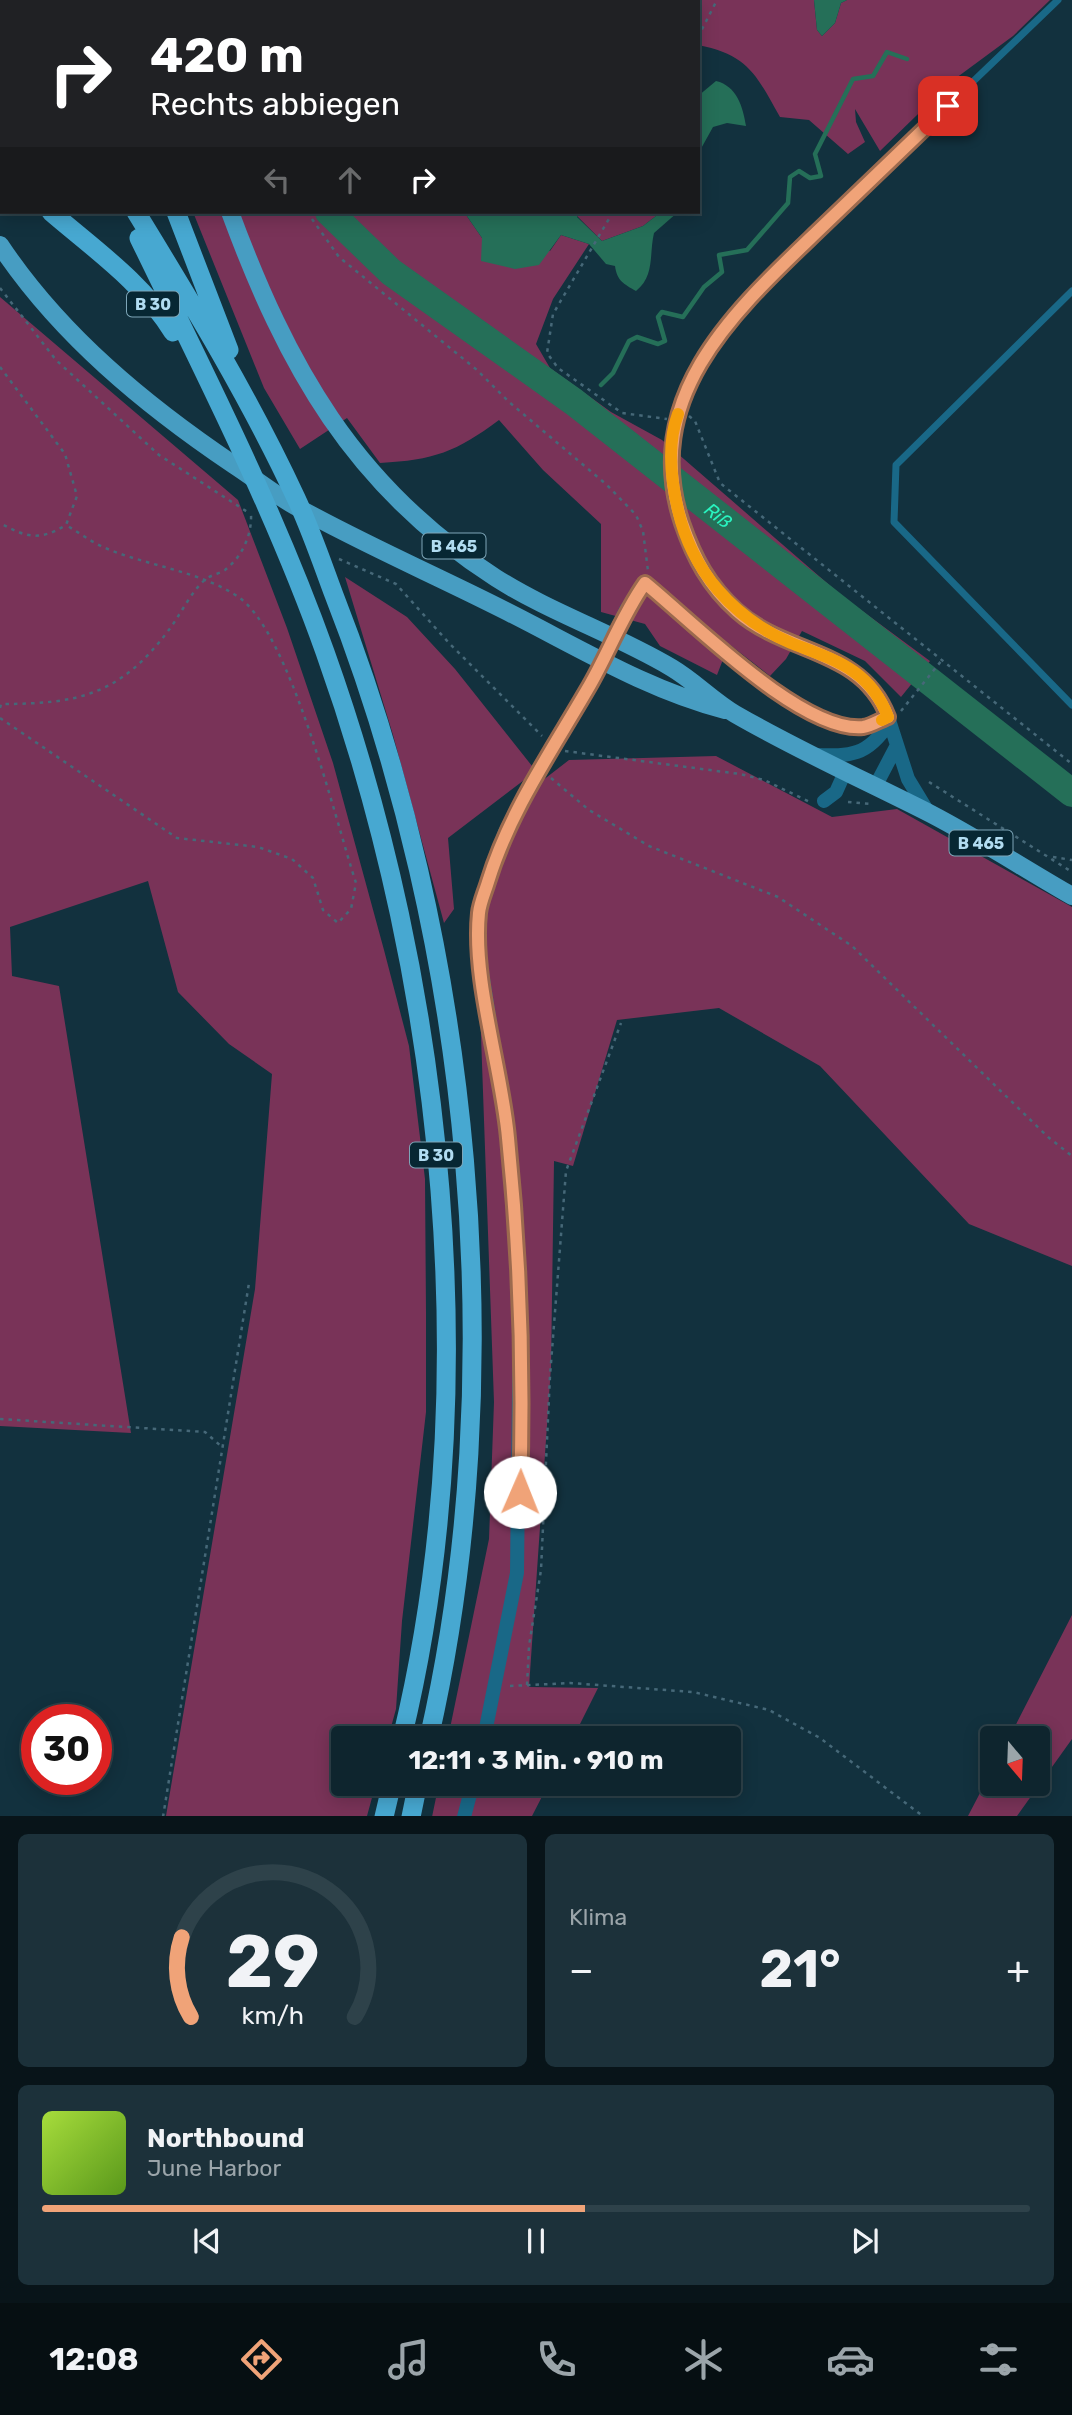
<!DOCTYPE html>
<html lang="de">
<meta charset="utf-8">
<style>
:root{--surface:#0e252e;--page:#1c313a;--text:#f1f3f6;--muted:#9ba5aa;--line:#2e424a;--accent:#f0a378}
body{margin:0;font-family:Rubik,sans-serif;background:var(--page);color:var(--text);height:100vh;display:flex;flex-direction:column;font-size:26px;white-space:nowrap}
*{box-sizing:border-box;margin:0}
p{font-size:23px;color:var(--muted)}
.icon{flex:none;width:38px;height:38px;fill:none;stroke:currentColor;stroke-width:2;stroke-linecap:round;stroke-linejoin:round}
.map{position:relative;height:1816px;overflow:hidden}
.side{display:flex;flex-direction:column;gap:18px;padding:18px;background:#081419;flex:1}
.side>*{flex:none}
.banner{position:absolute;left:0px;top:0px;width:700px;height:214px;box-shadow:0 4px 18px #0003,0 0 0 2px var(--line);background:#202124;color:#fff;overflow:hidden}
.needle{width:46px;rotate:161deg}
.buttons{position:absolute;left:980px;top:1726px;display:grid;gap:14px}
.buttons a{display:grid;place-items:center;width:70px;height:70px;border-radius:7px;background:var(--surface);box-shadow:0 4px 18px #0003,0 0 0 2px var(--line);font-size:35px}
.speed{position:absolute;left:21px;top:1704px;display:flex;gap:14px;font-size:35px;font-weight:700;text-align:center}
.speed>*{display:grid;place-content:center;width:91px;height:91px;border-radius:50%;background:var(--surface);box-shadow:0 4px 18px #0003,0 0 0 2px var(--line);line-height:1}
.speed .limit{border:10px solid #d22;background:#fff;color:#111}
.pin{position:absolute;display:grid;place-items:center;width:60px;height:60px;color:#fff;margin:-30px;border-radius:14px;box-shadow:0 4px 10px #0006}
.me{position:absolute;width:77px;margin:-38px;rotate:1deg;stroke-linejoin:round;filter:drop-shadow(0 0 5px #0008)}
.turn{display:flex;align-items:center;gap:24px;height:147px;padding:0 35px;font-size:32px}
.turn .icon{width:91px;height:91px;stroke-width:2.5}
.turn b{display:block;font-size:49px;line-height:60px}
.lanes{display:flex;align-items:center;height:66px;padding:0 35px;background:#0003;justify-content:center;gap:35px;direction:ltr}
.lanes .off{opacity:.35}
.big{font-size:52px;font-weight:700;line-height:1.1}
.side .card{flex:1;display:flex;flex-direction:column;justify-content:center;gap:10px;min-width:0;padding:0 24px;border-radius:10px;background:var(--page)}
.side .dial{align-items:center;gap:0}
.dial svg{height:182px;overflow:visible;fill:none;stroke:var(--line);stroke-width:7;stroke-linecap:round;text-anchor:middle}
.dial text{fill:var(--text);stroke:none}
.song{display:flex;align-items:center;gap:21px}
.cover{width:84px;height:84px;border-radius:10px;background:linear-gradient(135deg,hsl(80 70% 55%),hsl(90 70% 35%))}
.played{height:7px;border-radius:4px;background:linear-gradient(90deg,var(--accent) 55%,var(--line) 55%)}
.keys{display:flex;justify-content:space-around;direction:ltr}
.heat{display:flex;justify-content:space-between;align-items:center;font-size:38px;direction:ltr}
.side .tiles{flex:1;display:grid;gap:18px;grid-template-columns:1fr 1fr}
.card:last-child{grid-column:span 2}
.trip{position:absolute;left:331px;top:1726px;width:410px;height:70px;border-radius:7px;background:var(--surface);box-shadow:0 4px 18px #0003,0 0 0 2px var(--line);font-weight:700;line-height:70px;text-align:center}
.tab-bar{display:flex;height:112px;justify-content:space-around;align-items:center;background:#060f12;color:var(--muted)}
.tab-bar .icon{width:49px;height:49px}
.tab-bar .selected{color:var(--accent)}
.tab-bar b{font-size:32px;color:var(--text)}
.map>svg:first-child{display:block}
</style>
<div class="map">
<svg width="1072" height="1817" viewBox="0 0 1072 1817">
<rect width="100%" height="100%" fill="#12313e"/>
<path fill="#793358" d="M 242,0 L 428,0 L 242,2 Z
M 663,0 L 814,0 L 817,30 L 822,36 L 835,23 L 841,3 L 847,0 L 1050,0 L 1013,36 L 952,81 L 880,151 L 855,109 L 856,122 L 865,142 L 848,154 L 809,120 L 780,117 C 756,75 749,55 698,45 L 698,2 Z
M 193,212 L 464,212 L 482,238 L 550,251 L 561,235 L 589,244 L 553,299 L 536,344 L 550,368 L 611,412 L 662,440 L 842,596 L 930,661 L 901,697 L 865,661 L 802,631 L 786,659 L 770,676 L 729,644 L 717,675 L 660,646 L 645,624 L 601,612 L 601,524 L 543,470 L 499,420 C 456,452 434,460 380,463 L 347,418 L 300,449 L 264,388 Z
M 579,212 L 661,212 L 643,226 L 602,241 L 577,216 Z
M 0,297 L 238,500 L 287,628 L 333,763 L 384,950 L 409,1046 L 425,1179 L 426,1312 L 426,1412 L 402,1621 L 396,1709 L 388,1738 L 343,1738 L 343,1783 L 376,1783 L 367,1816 L 166,1816 L 255,1289 L 272,1074 L 229,1044 L 178,992 L 148,881 L 10,927 L 12,976 L 59,986 L 131,1433 L 0,1426 Z
M 345,577 L 407,617 L 455,669 L 536,771 L 448,838 L 454,909 L 444,923 L 393,735 Z
M 716,756 L 832,817 L 897,809 L 1072,907 L 1072,1266 L 969,1224 L 820,1066 L 719,1008 L 617,1020 L 573,1166 L 554,1161 L 551,1367 L 529,1687 L 598,1688 L 573,1738 L 448,1738 L 489,1539 L 494,1402 L 478,951 L 488,894 L 538,784 L 569,760 Z
M 1072,1615 L 1072,1739 L 1017,1816 L 968,1816 L 992,1770 L 992,1783 L 1038,1783 L 1038,1738 L 1009,1738 Z
M 439,1783 L 549,1783 L 532,1816 L 432,1817 Z"/>
<path fill="#256f58" d="M 428,0 L 663,0 L 427,2 Z
M 814,0 L 847,0 L 841,3 L 835,23 L 822,36 L 817,30 Z
M 716,81 C 737,86 743,107 746,126 L 727,123 L 713,127 L 698,154 L 698,96 Z
M 464,212 L 579,212 L 577,217 L 602,241 L 643,226 L 661,212 L 678,212 L 654,233 C 649,254 655,276 636,291 C 624,284 617,281 615,266 L 606,264 L 589,244 L 561,235 L 539,265 L 515,269 L 481,261 L 482,238 Z"/>
<g fill="none" stroke-linecap="round" stroke-linejoin="round">
<path stroke="#256f58" stroke-width="4.5" d="M 601,385 L 613,373 L 629,341 L 637,337 L 658,344 L 665,341 L 658,317 L 662,312 L 683,317 L 704,287 L 722,272 L 719,255 L 747,250 L 788,203 L 790,177 L 799,171 L 810,178 L 821,176 L 815,154 L 853,79 L 873,76 L 887,52 L 907,59"/>
<g stroke="#256f58" stroke-width="28">
<path d="M 222,0 L 223,1"/>
<path id="s1" d="M 329,212 L 391,272 L 574,402 L 1072,793"/>
</g>
<path stroke="#466878" stroke-width="2.5" stroke-dasharray="3.5 5" stroke-linecap="butt" d="M 182,2 L 182,0
M 698,37 L 717,0
M 307,212 L 339,257 L 477,370 L 509,402 L 607,485 L 636,515 L 643,531 L 648,571
M 613,212 L 553,314 L 547,353 L 558,368 L 622,413 L 667,419
M 0,288 L 56,360 L 159,455 L 249,513
M 0,367 L 65,454 L 77,496 L 66,525 C 40,541 27,538 0,523
M 689,416 L 695,421 L 720,483 L 1072,764
M 339,559 L 396,584 L 449,643 L 542,736
M 0,708 L 1,704 C 78,704 120,695 168,631 C 180,616 191,591 206,579 C 211,575 219,574 225,570 C 242,557 252,535 251,514
M 901,711 L 942,660
M 0,718 L 177,838 L 258,847 L 292,859 L 313,878 L 323,910 L 338,923 L 351,909 L 356,883 C 335,819 290,630 237,596 C 197,570 146,566 103,547 C 90,541 78,532 66,525
M 565,751 L 740,774 L 764,780 L 810,802
M 551,778 L 589,810 L 649,846 L 778,897 L 852,946 L 1048,1137 L 1072,1156
M 929,782 L 1072,872
M 848,802 L 872,804
M 1053,857 L 1072,860
M 0,1419 L 205,1432 L 222,1447
M 527,1685 L 529,1646 L 541,1570 L 550,1376 L 566,1171 L 621,1023
M 510,1686 L 570,1683 L 693,1692 L 769,1710 L 820,1738 L 924,1817
M 163,1817 L 249,1283"/>
<path stroke="#196887" stroke-width="7" d="M 1072,291 L 896,465 L 894,522 L 1072,705
M 888,716 C 868,663 831,663 787,641 C 755,624 722,603 701,572 C 666,518 665,440 689,383 C 718,313 787,261 841,209 C 913,139 985,70 1058,0"/>
<path stroke="#196887" stroke-width="14" d="M 813,755 C 850,756 867,757 889,723
M 875,787 L 896,747
M 824,801 L 836,792 L 845,772
M 484,1738 L 517,1573 L 520,1301 L 508,1136 L 480,960 L 479,912 L 505,832 L 553,744 L 588,689 L 626,610 L 645,584 C 693,621 801,733 863,727 C 871,726 880,720 888,717 L 908,779 L 928,812
M 464,1817 L 473,1783"/>
<path stroke="#479dc2" stroke-width="18" d="M 158,0 L 159,2
M 230,212 C 287,366 353,486 496,578 C 551,613 615,634 672,668 C 694,681 713,701 735,714 C 799,751 866,781 931,814 C 979,839 1025,869 1072,896
M 0,245 C 60,335 145,405 234,465 C 254,478 274,494 295,506 C 363,544 435,575 504,610 C 576,646 647,690 725,710"/>
<path stroke="#47a8d1" stroke-width="19" d="M 15,0 L 16,2
M 88,0 L 89,2
M 0,168 L 2,170
M 51,212 C 94,249 143,283 173,332
M 136,212 C 193,305 250,399 296,498 C 311,530 322,563 334,595 C 471,945 513,1370 429,1738
M 176,212 L 229,350
M 139,238 C 205,374 274,509 325,652 C 445,987 486,1390 402,1738
M 384,1817 L 392,1783
M 411,1817 L 418,1783"/>
</g>
<g fill="none" stroke-linecap="round" stroke-linejoin="round">
<defs>
<path id="route" d="M 520,1492 C 524,1374 520,1255 508,1138 C 502,1069 472,980 479,913 C 480,903 485,892 488,882 C 509,813 551,752 587,690 C 608,655 621,617 645,583 C 692,621 802,733 863,727 C 871,726 880,720 888,717 C 862,648 786,655 737,611 C 709,586 694,558 682,523 C 639,394 739,307 822,227 C 864,187 906,146 948,106"/>
</defs>
<use href="#route" stroke="#9c6a4e" stroke-width="18"/>
<use href="#route" stroke="#f0a378" stroke-width="12"/>
<path stroke="#f59e0b" stroke-width="12" d="M 678,414 C 667,443 671,480 678,510 C 692,571 733,618 791,643 C 834,660 870,669 888,717 L 882,720"/>
</g>
<g text-anchor="middle" stroke-width="7" stroke-linejoin="round" paint-order="stroke">
<g fill="#072733" stroke="#7ea6b8" stroke-width="2">
<rect x="127" y="291.5" width="52" height="25" rx="5"/>
<rect x="422.5" y="533.5" width="63" height="25" rx="5"/>
<rect x="949.5" y="830.5" width="63" height="25" rx="5"/>
<rect x="410" y="1142.5" width="52" height="25" rx="5"/>
</g>
<g font-size="16" font-weight="bold" fill="#b1dcf1">
<text x="153" y="310">B 30</text>
<text x="454" y="552">B 465</text>
<text x="981" y="849">B 465</text>
<text x="436" y="1161">B 30</text>
</g>
<g font-size="19" font-style="italic" fill="#29f3bf" stroke="#072733">
<text dy="7" stroke="none"><textPath href="#s1" startOffset="494">Riß</textPath></text>
</g>
</g>
</svg>
<div class="buttons">
<a><svg class="needle" viewBox="-14 -14 28 28"><path d="M0-13l5 13h-10z" fill="#e53935"/><path d="M0 13l5-13h-10z" fill="#9ba5aa"/></svg></a>
</div>
<div class="speed"><div class="limit">30</div></div>
<div class="pin" style="left:948px;top:106px;background:#d93025"><svg class="icon" aria-label="arrive" viewBox="0 0 24 24"><path d="M6 21V4h12l-3 4 3 4H6"/></svg></div>
<svg class="me" style="left:520px;top:1492px" viewBox="-20 -20 40 40"><circle r="19" fill="#fff"/><path d="M0-13L10 11 0 6-10 11z" fill="#f0a378"/></svg>
<div class="trip">12:11 · 3 Min. · 910 m</div>
<div class="banner">
<div class="turn"><svg class="icon" aria-label="right" viewBox="0 0 24 24"><path d="M7 20v-9h11M14 6l5 5-5 5"/></svg><div><b>420 m</b>Rechts abbiegen</div></div>
<div class="lanes"><svg class="icon off" aria-label="left" viewBox="0 0 24 24"><path d="M17 20v-9H6M10 6l-5 5 5 5"/></svg><svg class="icon off" aria-label="ahead" viewBox="0 0 24 24"><path d="M12 20V5M6 11l6-6 6 6"/></svg><svg class="icon" aria-label="right" viewBox="0 0 24 24"><path d="M7 20v-9h11M14 6l5 5-5 5"/></svg></div>
</div>
</div>
<section class="side">
<div class="tiles">
<div class="card dial"><svg viewBox="0 0 100 80">
<path d="M14 69A42 42 0 1 1 86 69"/>
<path d="M14 69A42 42 0 0 1 10 34" stroke="#f0a378"/>
<text x="50" y="56" font-size="32" font-weight="700">29</text>
<text x="50" y="72" font-size="11">km/h</text>
</svg></div>
<div class="card"><p>Klima</p>
<div class="heat"><a>−</a><b class="big">21°</b><a>+</a></div>
</div>
<div class="card">
<div class="song"><i class="cover"></i><div><b>Northbound</b><p>June Harbor</p></div></div>
<div class="played"></div>
<div class="keys"><svg class="icon" aria-label="previous" viewBox="0 0 24 24"><path d="M18 5L8 12l10 7zM5 5v14"/></svg><svg class="icon" aria-label="pause" viewBox="0 0 24 24"><path d="M8 5v14M16 5v14"/></svg><svg class="icon" aria-label="next" viewBox="0 0 24 24"><path d="M6 5l10 7-10 7zM19 5v14"/></svg></div>
</div>
</div>
</section>
<nav class="tab-bar">
<b>12:08</b>
<svg class="icon selected" aria-label="directions" viewBox="0 0 24 24"><path d="M12 3l9 9-9 9-9-9zM9 14v-3h6M13 9l2 2-2 2"/></svg>
<svg class="icon" aria-label="music" viewBox="0 0 24 24"><path d="M9 18V5l10-2v13"/><circle cx="6" cy="18" r="3"/><circle cx="16" cy="16" r="3"/></svg>
<svg class="icon" aria-label="phone" viewBox="0 0 24 24"><path d="M5 4h4l2 5-3 2q2 4 5 5l2-3 5 2v4C11 20 4 13 5 4z"/></svg>
<svg class="icon" aria-label="climate" viewBox="0 0 24 24"><path d="M12 3v18M4 7l16 10M4 17L20 7"/></svg>
<svg class="icon" aria-label="car" viewBox="0 0 24 24"><path d="M5 17H2v-5l4-1 3-4h7l3 4 3 1v5h-3M9 17h6M6 11h13"/><circle cx="7" cy="17" r="2"/><circle cx="17" cy="17" r="2"/></svg>
<svg class="icon" aria-label="filters" viewBox="0 0 24 24"><path d="M4 7h16M4 17h16"/><circle cx="9" cy="7" r="2"/><circle cx="15" cy="17" r="2"/></svg>
</nav>
